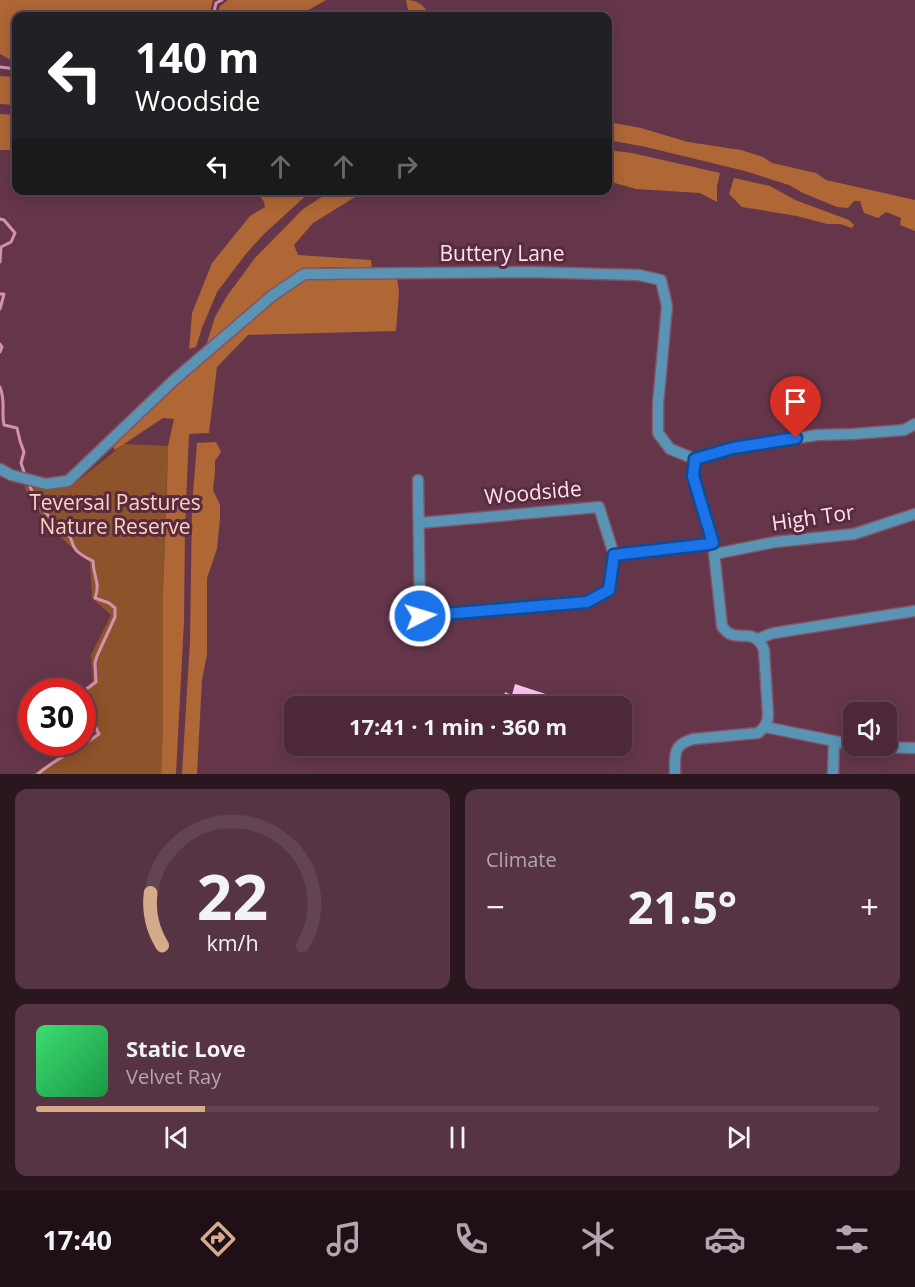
<!DOCTYPE html>
<meta charset="utf-8">
<style>
:root{--surface:#4c2838;--page:#563443;--text:#f1f3f6;--muted:#b2a6ae;--line:#634453;--accent:#d6ab8b}
body{margin:0;font-family:"Open Sans",sans-serif;background:var(--page);color:var(--text);height:100vh;display:flex;flex-direction:column;font-size:22px;white-space:nowrap}
*{box-sizing:border-box;margin:0}
p{font-size:20px;color:var(--muted)}
.icon{flex:none;width:33px;height:33px;fill:none;stroke:currentColor;stroke-width:2;stroke-linecap:round;stroke-linejoin:round}
.map{position:relative;height:774px;overflow:hidden}
.side{display:flex;flex-direction:column;gap:15px;padding:15px;background:#2a161f;flex:1}
.side>*{flex:none}
.guide{position:absolute;left:12px;top:12px;width:600px;height:183px;border-radius:12px;box-shadow:0 3px 15px #0003,0 0 0 2px var(--line);background:#202124;color:#fff;overflow:hidden}
.tools{position:absolute;left:843px;top:702px;display:grid;gap:12px}
.tools a{display:grid;place-items:center;width:54px;height:54px;border-radius:12px;background:var(--surface);box-shadow:0 3px 15px #0003,0 0 0 2px var(--line);font-size:30px}
.speed{position:absolute;left:18px;top:678px;display:flex;gap:12px;font-size:30px;font-weight:700;text-align:center}
.speed>*{display:grid;place-content:center;width:78px;height:78px;border-radius:50%;background:var(--surface);box-shadow:0 3px 15px #0003,0 0 0 2px var(--line);line-height:1}
.speed .limit{border:9px solid #d22;background:#fff;color:#111}
.pin{position:absolute;display:grid;place-items:center;width:51px;height:51px;color:#fff;margin:-62px -26px;border-radius:50% 50% 50% 0;rotate:-45deg;box-shadow:0 0 6px #0007}
.pin .icon{rotate:45deg}
.me{position:absolute;width:66px;margin:-33px;rotate:85deg;stroke-linejoin:round;filter:drop-shadow(0 0 4px #0008)}
.turn{display:flex;align-items:center;gap:21px;height:126px;padding:0 24px;font-size:27px}
.turn .icon{width:78px;height:78px;stroke-width:2.5}
.turn b{display:block;font-size:42px;line-height:51px}
.lanes{display:flex;align-items:center;height:57px;padding:0 24px;background:#0003;justify-content:center;gap:30px;direction:ltr}
.lanes .off{opacity:.35}
.big{font-size:45px;font-weight:700;line-height:1.1}
.side .card{flex:1;display:flex;flex-direction:column;justify-content:center;gap:9px;min-width:0;padding:0 21px;border-radius:12px;background:var(--page)}
.side .dial{align-items:center;gap:0}
.dial svg{height:156px;overflow:visible;fill:none;stroke:var(--line);stroke-width:7;stroke-linecap:round;text-anchor:middle}
.dial text{fill:var(--text);stroke:none}
.song{display:flex;align-items:center;gap:18px}
.cover{width:72px;height:72px;border-radius:9px;background:linear-gradient(135deg,hsl(140 70% 55%),hsl(140 70% 35%))}
.played{height:6px;border-radius:3px;background:linear-gradient(90deg,var(--accent) 20%,var(--line) 20%)}
.keys{display:flex;justify-content:space-around;direction:ltr}
.heat{display:flex;justify-content:space-between;align-items:center;font-size:33px;direction:ltr}
.side .tiles{flex:1;display:grid;gap:15px;grid-template-columns:1fr 1fr}
.card:last-child{grid-column:span 2}
.trip{position:absolute;left:284px;top:696px;width:348px;height:60px;border-radius:12px;background:var(--surface);box-shadow:0 3px 15px #0003,0 0 0 2px var(--line);font-weight:700;line-height:60px;text-align:center}
.tab-bar{display:flex;height:96px;justify-content:space-around;align-items:center;background:#1e1016;color:var(--muted)}
.tab-bar .icon{width:42px;height:42px}
.tab-bar .current{color:var(--accent)}
.tab-bar b{font-size:27px;color:var(--text)}
.map>svg:first-child{display:block}
</style>
<div class="map">
<svg width="915" height="774" viewBox="0 0 915 774">
<rect width="100%" height="100%" fill="#65364a"/>
<path fill="#8d532a" d="M 124,444 L 168,446 L 163,593 L 163,723 L 161,774 L 33,774 L 60,756 L 96,734 L 83,705 L 83,692 L 93,681 L 91,655 L 111,615 L 92,598 L 90,561 C 67,547 34,511 24,486 L 45,490 L 70,487 Z"/>
<path fill="#ae6735" d="M 0,0 L 213,0 L 209,16 L 16,16 L 16,63 L 0,54 Z
M 228,0 L 326,0 L 298,16 L 217,16 L 220,6 Z
M 406,0 C 419,0 425,7 431,16 L 412,16 L 408,10 Z
M 0,76 L 16,77 L 16,105 L 0,104 Z
M 0,114 L 16,115 L 16,150 L 0,150 Z
M 608,122 L 641,128 L 688,142 L 741,150 L 763,157 L 772,163 L 816,173 L 826,180 L 915,200 L 915,231 L 900,225 L 901,218 L 886,212 L 878,218 L 864,213 L 860,201 L 854,201 L 848,208 L 837,207 L 803,193 L 789,185 L 745,171 L 646,147 L 608,140 Z
M 608,150 L 632,153 L 720,173 L 717,186 L 717,202 L 700,193 L 636,189 L 608,181 Z
M 734,178 L 770,186 L 795,200 L 849,220 L 854,225 L 852,228 L 840,224 L 827,224 L 797,216 L 742,207 L 729,194 Z
M 257,191 L 311,191 L 264,234 L 245,255 L 217,292 L 202,328 L 196,347 L 189,349 L 192,313 L 212,263 L 250,216 L 265,207 L 264,202 Z
M 331,191 L 365,191 L 313,223 L 294,245 L 298,255 L 371,260 L 372,270 C 348,267 320,264 298,273 L 205,349 L 215,317 L 227,296 L 255,258 L 303,209 Z
M 305,277 L 397,278 L 399,292 L 396,331 L 248,335 L 217,367 L 209,433 L 189,434 L 185,526 L 184,621 L 176,774 L 161,774 L 163,723 L 163,593 L 167,483 L 168,446 L 174,419 L 163,418 L 115,450 L 112,445 L 180,378 L 201,365 L 275,297 Z
M 216,442 L 221,452 L 215,461 L 215,472 L 213,490 L 220,505 L 220,518 L 217,549 L 207,578 L 207,654 L 202,680 L 197,774 L 182,774 L 190,641 L 192,506 L 197,443 Z"/>
<g fill="none" stroke-linecap="round" stroke-linejoin="round">
<path stroke="#d491ad" stroke-width="3" d="M 213,16 L 216,3 L 222,0
M 0,67 L 16,69
M 0,219 L 4,220 L 15,233 L 11,242 L 1,247 L 0,262
M 0,294 L 4,294 L 0,309
M 0,344 L 2,347 L 0,352
M 0,387 C 6,402 1,411 4,425 L 17,428 L 20,441 L 24,452 L 21,463 L 25,475
M 29,484 C 36,502 44,512 58,526 C 60,528 64,529 66,531 C 71,536 71,541 74,547 C 77,554 87,558 93,561 C 93,577 101,582 95,598 L 109,603 L 115,608 L 115,617 L 97,656 L 95,663 L 96,682 L 85,690 L 82,694
M 38,774 C 56,758 79,749 99,734 L 96,728 L 95,723 L 82,700"/>
</g>
<path fill="#fdc2f1" d="M 515,684 L 564,700 L 562,706 L 496,706 L 500,695 L 504,697 L 505,692 L 512,695 Z"/>
<g fill="none" stroke-linecap="round" stroke-linejoin="round">
<defs>
<path id="street" d="M 0,469 L 11,475 L 46,484 L 68,481 L 174,380 L 273,295 L 304,274 L 530,272 L 639,275 L 661,280 L 667,306 L 658,404 L 658,433 L 670,449 L 695,459 L 733,448 L 817,435 L 853,434 L 904,430 L 915,424
M 418,480 L 420,616
M 715,554 L 775,542 L 854,534 L 915,514
M 614,555 L 709,544 L 713,543
M 394,618 L 587,602 L 609,590 L 614,555 L 599,507 L 419,523
M 757,639 C 763,638 768,634 774,633 L 915,611
M 765,727 L 854,745
M 858,746 L 868,747 L 915,748
M 675,774 C 675,756 672,745 693,739 L 758,733 C 765,727 768,723 768,714 L 764,650 C 753,623 735,647 722,626 L 713,543 L 693,476 L 695,459
M 833,774 L 834,741"/>
</defs>
<use href="#street" stroke="#815567" stroke-width="13"/>
<use href="#street" stroke="#5a94b4" stroke-width="10"/>
</g>
<g fill="none" stroke-linecap="round" stroke-linejoin="round">
<defs>
<path id="route" d="M 420,616 L 587,602 L 609,590 L 614,555 L 709,544 L 713,543 L 693,476 L 695,459 L 733,448 L 796,438"/>
</defs>
<use href="#route" stroke="#114b97" stroke-width="15"/>
<use href="#route" stroke="#1a73e8" stroke-width="10"/>
</g>
<g text-anchor="middle" stroke-width="6" stroke-linejoin="round" paint-order="stroke">
<g font-size="21" fill="#ffe1ec" stroke="#592b40">
<text x="502" y="261">Buttery Lane</text>
<text transform="translate(533 493) rotate(-5)" y="7">Woodside</text>
<text transform="translate(813 518) rotate(-8)" y="7">High Tor</text>
</g>
<g font-size="21" fill="#fdd4bb" stroke="#592b40">
<text x="115" y="510">Teversal Pastures<tspan x="115" dy="24">Nature Reserve</tspan></text>
</g>
</g>
</svg>
<div class="tools">
<a><svg class="icon" aria-label="sound" viewBox="0 0 24 24"><path d="M4 9h4l5-4v14l-5-4H4zM17 9q2 3 0 6"/></svg></a>
</div>
<div class="speed"><div class="limit">30</div></div>
<div class="pin" style="left:796px;top:438px;background:#d93025"><svg class="icon" aria-label="arrive" viewBox="0 0 24 24"><path d="M6 21V4h12l-3 4 3 4H6"/></svg></div>
<svg class="me" style="left:420px;top:616px" viewBox="-20 -20 40 40"><circle r="17" fill="#1a73e8" stroke="#fff" stroke-width="3"/><path d="M0-11L8 9 0 5-8 9z" fill="#fff"/></svg>
<div class="trip">17:41 · 1 min · 360 m</div>
<div class="guide">
<div class="turn"><svg class="icon" aria-label="left" viewBox="0 0 24 24"><path d="M17 20v-9H6M10 6l-5 5 5 5"/></svg><div><b>140 m</b>Woodside</div></div>
<div class="lanes"><svg class="icon" aria-label="left" viewBox="0 0 24 24"><path d="M17 20v-9H6M10 6l-5 5 5 5"/></svg><svg class="icon off" aria-label="ahead" viewBox="0 0 24 24"><path d="M12 20V5M6 11l6-6 6 6"/></svg><svg class="icon off" aria-label="ahead" viewBox="0 0 24 24"><path d="M12 20V5M6 11l6-6 6 6"/></svg><svg class="icon off" aria-label="right" viewBox="0 0 24 24"><path d="M7 20v-9h11M14 6l5 5-5 5"/></svg></div>
</div>
</div>
<section class="side">
<div class="tiles">
<div class="card dial"><svg viewBox="0 0 100 80">
<path d="M14 69A42 42 0 1 1 86 69"/>
<path d="M14 69A42 42 0 0 1 8 42" stroke="#d6ab8b"/>
<text x="50" y="56" font-size="32" font-weight="700">22</text>
<text x="50" y="72" font-size="11">km/h</text>
</svg></div>
<div class="card"><p>Climate</p>
<div class="heat"><a>−</a><b class="big">21.5°</b><a>+</a></div>
</div>
<div class="card">
<div class="song"><i class="cover"></i><div><b>Static Love</b><p>Velvet Ray</p></div></div>
<div class="played"></div>
<div class="keys"><svg class="icon" aria-label="previous" viewBox="0 0 24 24"><path d="M18 5L8 12l10 7zM5 5v14"/></svg><svg class="icon" aria-label="pause" viewBox="0 0 24 24"><path d="M8 5v14M16 5v14"/></svg><svg class="icon" aria-label="next" viewBox="0 0 24 24"><path d="M6 5l10 7-10 7zM19 5v14"/></svg></div>
</div>
</div>
</section>
<nav class="tab-bar">
<b>17:40</b>
<svg class="icon current" aria-label="directions" viewBox="0 0 24 24"><path d="M12 3l9 9-9 9-9-9zM9 14v-3h6M13 9l2 2-2 2"/></svg>
<svg class="icon" aria-label="music" viewBox="0 0 24 24"><path d="M9 18V5l10-2v13"/><circle cx="6" cy="18" r="3"/><circle cx="16" cy="16" r="3"/></svg>
<svg class="icon" aria-label="phone" viewBox="0 0 24 24"><path d="M5 4h4l2 5-3 2q2 4 5 5l2-3 5 2v4C11 20 4 13 5 4z"/></svg>
<svg class="icon" aria-label="climate" viewBox="0 0 24 24"><path d="M12 3v18M4 7l16 10M4 17L20 7"/></svg>
<svg class="icon" aria-label="car" viewBox="0 0 24 24"><path d="M5 17H2v-5l4-1 3-4h7l3 4 3 1v5h-3M9 17h6M6 11h13"/><circle cx="7" cy="17" r="2"/><circle cx="17" cy="17" r="2"/></svg>
<svg class="icon" aria-label="filters" viewBox="0 0 24 24"><path d="M4 7h16M4 17h16"/><circle cx="9" cy="7" r="2"/><circle cx="15" cy="17" r="2"/></svg>
</nav>
